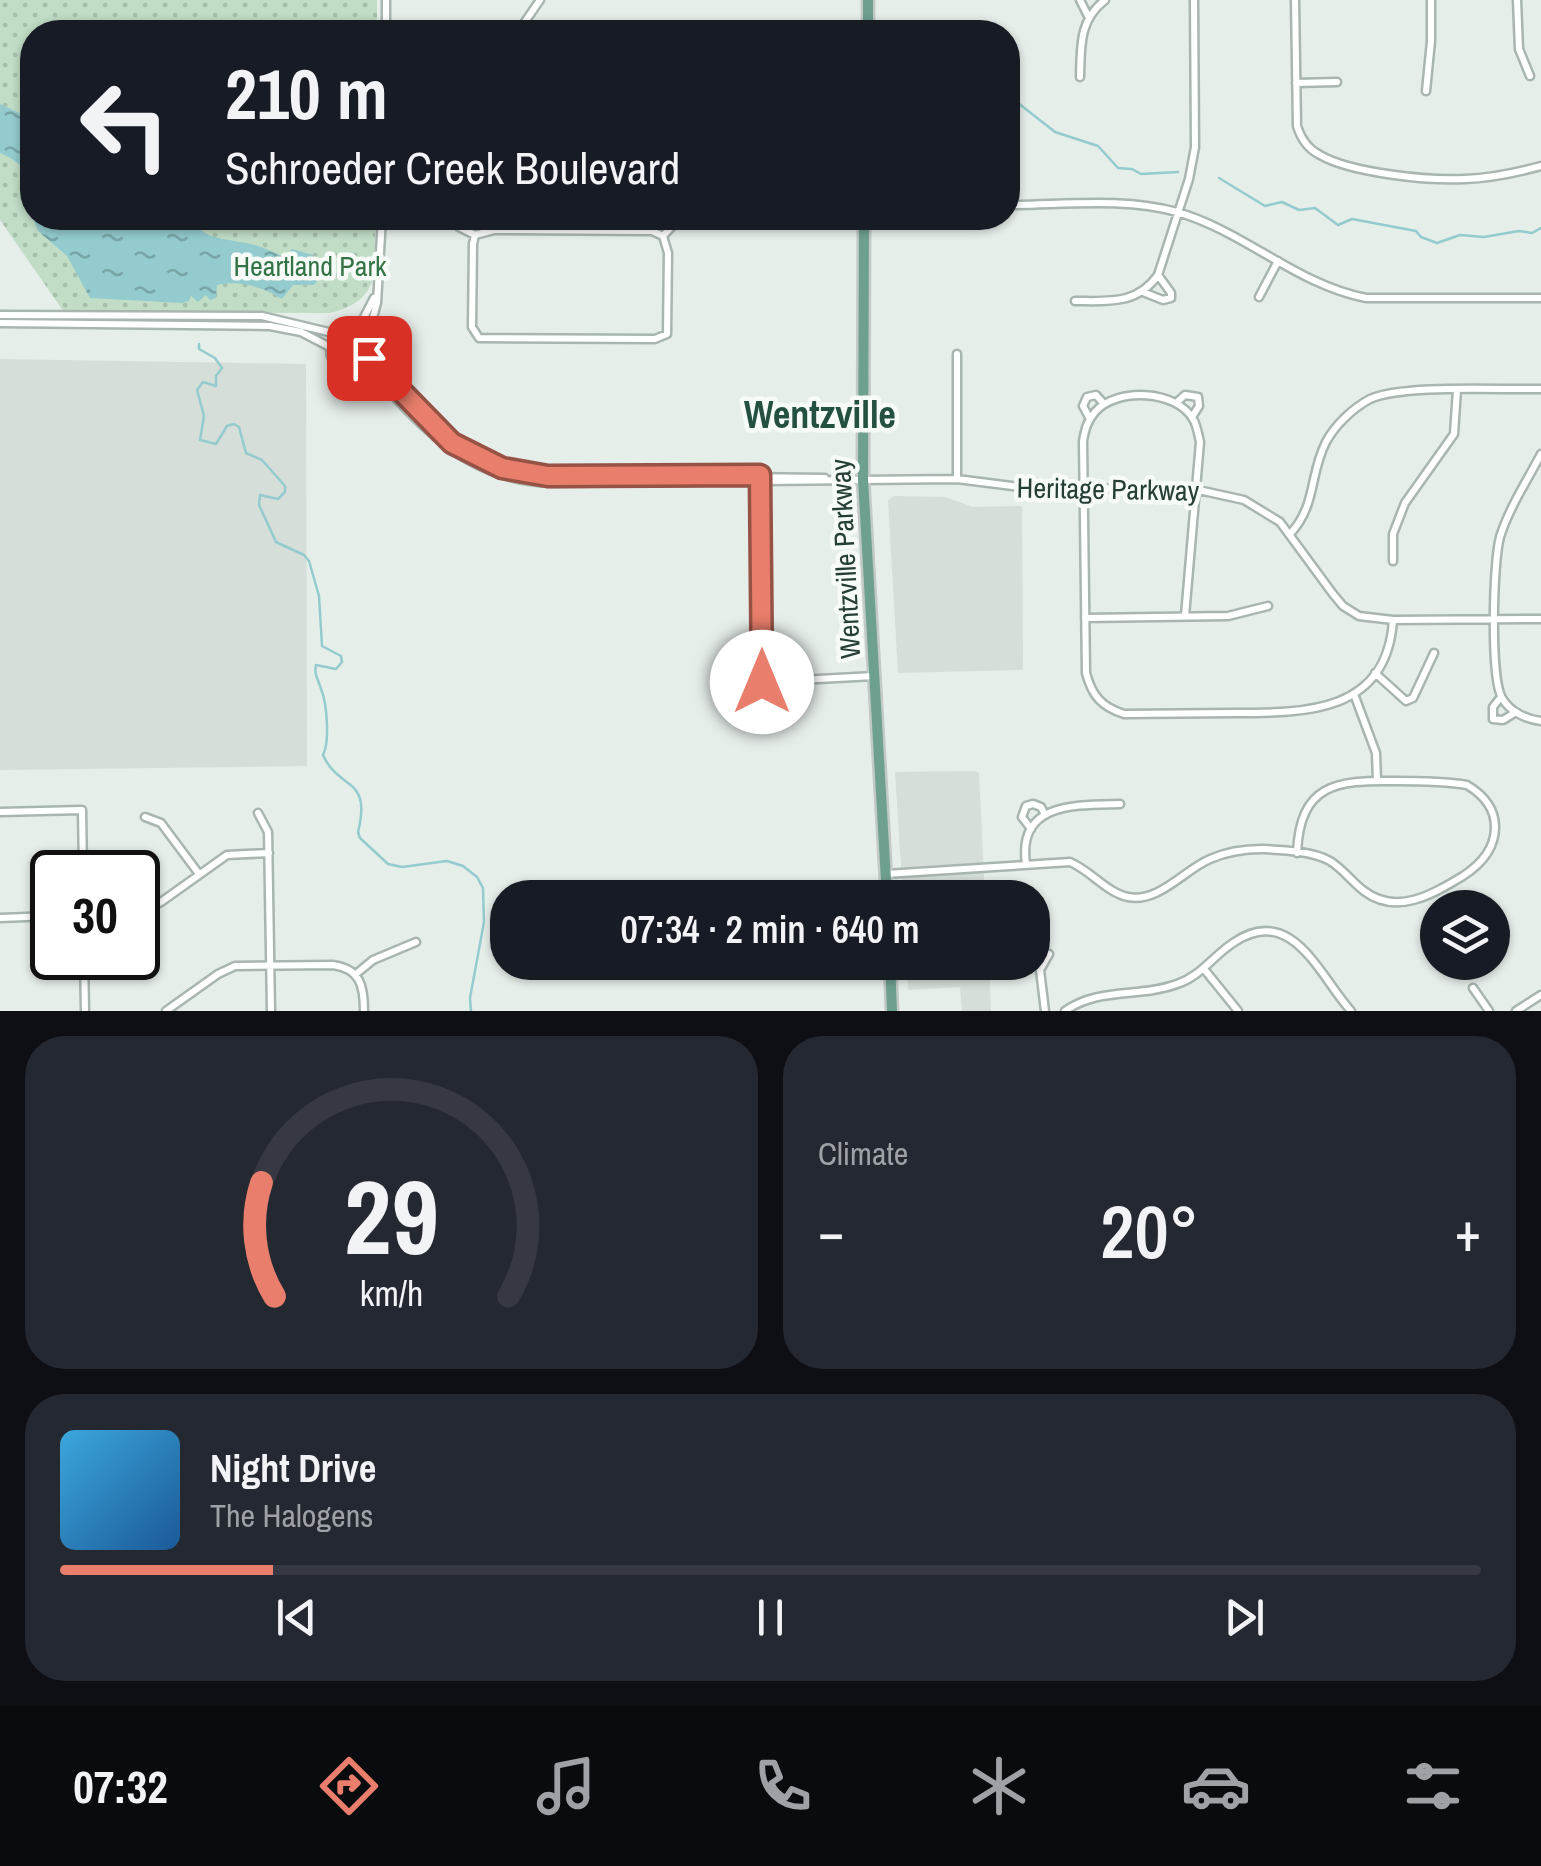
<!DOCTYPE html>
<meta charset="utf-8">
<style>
:root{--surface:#171b24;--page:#242831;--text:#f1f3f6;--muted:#9ea1a6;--line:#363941;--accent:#e87e6b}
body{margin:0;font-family:"Archivo Narrow",sans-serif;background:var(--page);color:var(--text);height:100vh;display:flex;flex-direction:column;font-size:38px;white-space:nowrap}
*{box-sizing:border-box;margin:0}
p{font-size:32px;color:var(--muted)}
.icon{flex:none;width:55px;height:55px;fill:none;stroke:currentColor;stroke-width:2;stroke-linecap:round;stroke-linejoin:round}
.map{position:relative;height:1011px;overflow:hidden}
.sheet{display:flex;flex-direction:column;gap:25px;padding:25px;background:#0d0f14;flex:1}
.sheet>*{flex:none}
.guide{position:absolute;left:20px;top:20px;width:1000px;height:210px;border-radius:40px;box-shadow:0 2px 8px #0004;background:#171b24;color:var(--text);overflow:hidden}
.fabs{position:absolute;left:1420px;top:890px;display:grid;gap:20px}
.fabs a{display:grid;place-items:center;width:90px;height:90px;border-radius:50%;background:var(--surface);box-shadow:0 2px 8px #0004;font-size:50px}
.speed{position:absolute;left:30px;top:850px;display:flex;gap:20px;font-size:50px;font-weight:700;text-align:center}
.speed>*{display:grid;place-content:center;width:130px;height:130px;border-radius:50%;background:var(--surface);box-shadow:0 2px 8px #0004;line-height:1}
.speed .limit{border:5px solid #111;border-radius:15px;background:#fff;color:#111}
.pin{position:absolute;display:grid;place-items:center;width:85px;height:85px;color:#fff;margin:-42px;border-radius:20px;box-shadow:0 5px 15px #0006}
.me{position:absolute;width:110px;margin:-55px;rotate:0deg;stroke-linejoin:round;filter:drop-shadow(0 0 8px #0008)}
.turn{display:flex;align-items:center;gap:35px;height:210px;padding:0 40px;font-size:45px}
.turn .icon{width:130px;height:130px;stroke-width:2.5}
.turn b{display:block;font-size:70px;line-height:85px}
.big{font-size:75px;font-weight:600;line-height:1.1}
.sheet .widget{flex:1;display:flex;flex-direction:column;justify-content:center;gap:15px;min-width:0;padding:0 35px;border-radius:40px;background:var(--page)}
.sheet .dial{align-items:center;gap:0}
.dial svg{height:260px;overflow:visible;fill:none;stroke:var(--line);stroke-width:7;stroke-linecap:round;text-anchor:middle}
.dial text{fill:var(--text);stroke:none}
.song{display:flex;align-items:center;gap:30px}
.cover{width:120px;height:120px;border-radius:15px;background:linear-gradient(135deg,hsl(200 70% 55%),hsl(210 70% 35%))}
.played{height:10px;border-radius:5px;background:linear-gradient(90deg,var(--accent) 15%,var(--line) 15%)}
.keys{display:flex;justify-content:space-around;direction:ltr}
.heat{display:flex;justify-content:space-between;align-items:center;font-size:55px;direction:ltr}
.sheet .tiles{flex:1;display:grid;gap:25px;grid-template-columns:1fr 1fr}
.widget:last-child{grid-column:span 2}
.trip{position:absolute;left:490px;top:880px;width:560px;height:100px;border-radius:40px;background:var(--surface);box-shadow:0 2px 8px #0004;font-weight:600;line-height:100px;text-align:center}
.dock{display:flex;height:160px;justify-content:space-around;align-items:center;background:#090b0e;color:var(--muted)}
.dock .icon{width:70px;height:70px}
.dock .on{color:var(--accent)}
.dock b{font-size:45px;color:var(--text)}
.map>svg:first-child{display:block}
</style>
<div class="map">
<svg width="1541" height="1011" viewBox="0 0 1541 1011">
<defs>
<pattern id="grass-dots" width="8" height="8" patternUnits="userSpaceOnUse" patternTransform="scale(2.5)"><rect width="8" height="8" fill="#c1ddc6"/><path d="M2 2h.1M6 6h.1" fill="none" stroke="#a6bfab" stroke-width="1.8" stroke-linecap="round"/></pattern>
<pattern id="water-ripples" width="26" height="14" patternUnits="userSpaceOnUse" patternTransform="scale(2.5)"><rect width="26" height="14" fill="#93cbce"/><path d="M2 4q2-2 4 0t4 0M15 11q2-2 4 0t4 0" fill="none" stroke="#78a6a8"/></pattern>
</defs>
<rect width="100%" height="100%" fill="#e6eeea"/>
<path fill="#d5ded9" d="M 0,359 L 306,364 L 307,766 L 0,770 Z
M 894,496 L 945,497 L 973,507 L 1022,506 L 1023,670 L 898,673 L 888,500 Z
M 974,771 L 979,773 L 985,897 L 903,897 L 895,772 Z
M 907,963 L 989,963 L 991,1011 L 962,1011 L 960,987 L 908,990 Z"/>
<path fill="url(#grass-dots)" d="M 0,0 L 377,0 L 377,32 L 32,32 L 32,218 L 375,218 C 375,264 385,300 330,313 L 64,312 L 0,220 Z"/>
<path fill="#c1ddc6" d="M 33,20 L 156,21 L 156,32 L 33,32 Z"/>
<path fill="url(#water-ripples)" d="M 0,104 L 32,119 L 32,215 C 27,183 34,167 0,153 Z
M 33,218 L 190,218 C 204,240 222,238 246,243 C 259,245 272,252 284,257 L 292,249 L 313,255 L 320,265 L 320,279 L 313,285 L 293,285 L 282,299 C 264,287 238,280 217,285 L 216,298 L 210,300 L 206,295 L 198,302 L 191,296 L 189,301 L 182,303 L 90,298 L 67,256 L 38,231 Z"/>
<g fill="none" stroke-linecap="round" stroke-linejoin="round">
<path stroke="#93cbce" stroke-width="2.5" d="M 1008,95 L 1055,132 L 1098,146 L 1118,168 L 1132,169 L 1141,174 L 1178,172
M 1219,178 L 1265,206 L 1282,202 L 1299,210 L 1315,208 L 1338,225 L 1352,219 L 1416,231 L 1421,237 L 1437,243 L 1460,235 L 1484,237 L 1519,231 L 1532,233 L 1541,228
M 199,344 L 199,349 L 215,358 L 222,368 L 216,376 L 216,386 L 203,382 L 197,390 L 204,416 L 200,440 L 216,444 L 227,426 L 234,424 L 239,427 L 246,453 L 262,460 L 285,486 L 285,492 L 278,499 L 260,495 L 259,505 L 276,542 L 304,555 L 309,561 L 319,596 L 322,646 L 341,656 L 342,662 L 336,669 L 316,665 C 314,676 318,678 321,689 C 327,703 330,742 323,755 C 339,791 372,776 358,832 L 360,838 L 388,864 L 402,867 L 447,861 L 463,866 L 477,877 L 483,888 L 484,922 L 470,998 L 471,1011"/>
<defs>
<path id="street" d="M 1080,0 L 1088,16
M 1295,0 L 1297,126 C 1301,139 1308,149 1320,155 C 1351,173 1429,181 1465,179 C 1491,178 1515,173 1541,166
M 1517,0 L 1519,49 L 1530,76
M 386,32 L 386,0
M 518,32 L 540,0
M 1080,77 C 1081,46 1079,20 1105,0
M 1296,83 L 1337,82
M 1426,91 L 1431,41 L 1431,0
M 1008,205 C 1062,205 1124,197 1177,212 C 1244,231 1297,285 1366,298 L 1541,298
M 450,218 L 459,227 L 475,235
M 462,218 L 464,227
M 494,230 L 652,231 L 663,236 L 668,253 L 667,334 L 655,339 L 479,338 L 472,327 L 473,244 L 475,235 Z
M 663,236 L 680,218
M 1143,292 L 1163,300 L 1171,298 L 1171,293 L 1158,275
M 1259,297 L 1278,261
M 1075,301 C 1108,301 1137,305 1158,275 L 1189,179 L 1195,147 L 1194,0
M 0,315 L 262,316 L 337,334
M 0,323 L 270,326 L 301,332 L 330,347
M330 350a20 20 0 1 1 40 0a20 20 0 1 1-40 0Z
M 351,330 L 362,321 L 374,298
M 367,339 L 377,303 L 382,218
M 369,359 L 453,443 L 502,468 L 548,475 L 825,478
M 359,369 C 379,377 392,394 407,410 C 448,452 489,481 551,483 L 957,479 L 1028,488 L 1194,489 L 1244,500 L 1280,522 L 1333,594 L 1343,606 L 1359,616 L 1393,620 L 1541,619
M 1176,403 L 1185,395 L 1198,397 L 1199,406 L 1192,417
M 1090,419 L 1083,406 L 1087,397 L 1096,395 L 1104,404
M 1541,454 C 1527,481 1509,508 1500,537 C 1493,562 1490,677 1502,698 C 1510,712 1526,719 1541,721
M 957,479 L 957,354
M 760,481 L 762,682 L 874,676
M 1290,534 C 1317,505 1309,475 1326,442 C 1335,425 1353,408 1370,399 C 1402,384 1502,390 1541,389
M 1393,561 L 1393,534 L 1405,503 L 1454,434 L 1457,390
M 1185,616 L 1200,442 C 1198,434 1197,425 1193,419 C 1176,390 1117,387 1095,412 C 1087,421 1085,430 1083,441 L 1086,673 C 1092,696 1102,707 1124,714 C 1161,714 1197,713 1234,713 C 1306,713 1387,713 1393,620
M 1085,618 L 1228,616 L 1268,606
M 1375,673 L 1406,701 L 1413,698 L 1434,653
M 1354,694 L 1376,753 L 1377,781
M 1501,697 L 1493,707 L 1493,719 L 1503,720 L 1516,712
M 0,812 L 82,810 L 83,872
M 258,813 L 268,832 L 271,1011
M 145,817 L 161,823 L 199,874
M 1031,829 L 1022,817 L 1026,806 L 1033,804 L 1041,807 L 1045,815
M 1026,864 C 1017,802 1076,805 1120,804
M 886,874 L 1070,862 C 1090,870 1107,893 1128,897 C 1159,903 1184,870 1210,859 C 1226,852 1245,849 1262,849 C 1283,850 1312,851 1330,861 C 1343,869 1352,882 1364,891 C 1397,916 1433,894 1463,876 C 1480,865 1495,849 1495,827 C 1495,808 1482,794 1467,785 C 1443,781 1419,781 1395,781 C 1336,780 1300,784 1297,853
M 144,910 L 161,902 L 227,855 L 269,853
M 0,918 L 52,916
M 84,958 L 85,1011
M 1204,969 L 1238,1011
M 356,974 L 373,960 L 416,942
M 1473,988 L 1489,1011
M 166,1011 L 218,974 L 235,966 L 333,965 C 360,969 364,985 364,1011
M 1045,1011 L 1040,970 L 1049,954
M 1065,1011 C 1099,987 1139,998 1177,984 C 1201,976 1213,956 1233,943 C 1292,902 1320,977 1351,1011
M 1516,1011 L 1541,995"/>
<path id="primary" d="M 868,32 L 868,0
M 864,218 L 863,479 L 887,898
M 890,962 L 892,1011"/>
</defs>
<use href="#street" stroke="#a9b6b0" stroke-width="11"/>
<use href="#primary" stroke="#c2c9c7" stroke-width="15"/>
<use href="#street" stroke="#fff" stroke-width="6"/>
<use href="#primary" stroke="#6ea08f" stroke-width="10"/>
</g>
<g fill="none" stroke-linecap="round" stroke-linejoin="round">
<defs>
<path id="route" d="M 369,358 L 452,443 L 502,468 L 548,476 L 760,475 L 762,682"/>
</defs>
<use href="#route" stroke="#975246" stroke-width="25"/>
<use href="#route" stroke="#e87e6b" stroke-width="18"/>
</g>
<g text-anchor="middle" stroke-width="9" stroke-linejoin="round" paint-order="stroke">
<g font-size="28" fill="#337446" stroke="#f7fbf8">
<text x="310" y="276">Heartland Park</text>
</g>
<g font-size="28" fill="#263f36" stroke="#f7fbf8">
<text transform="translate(1108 489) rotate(1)" y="10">Heritage Parkway</text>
<text transform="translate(845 559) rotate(-93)" y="10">Wentzville Parkway</text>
</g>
<g font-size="38" font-weight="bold" fill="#235041" stroke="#f7fbf8">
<text x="820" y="428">Wentzville</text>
</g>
</g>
</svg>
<div class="fabs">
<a><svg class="icon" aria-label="layers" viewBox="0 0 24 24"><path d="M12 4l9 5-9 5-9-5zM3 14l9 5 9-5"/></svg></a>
</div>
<div class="speed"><div class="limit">30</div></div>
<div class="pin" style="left:369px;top:358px;background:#d93025"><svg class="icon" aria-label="arrive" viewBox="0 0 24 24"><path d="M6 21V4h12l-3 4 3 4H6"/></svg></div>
<svg class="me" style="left:762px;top:682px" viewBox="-20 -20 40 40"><circle r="19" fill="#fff"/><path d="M0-13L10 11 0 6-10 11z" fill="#e87e6b"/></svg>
<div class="trip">07:34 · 2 min · 640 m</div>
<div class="guide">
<div class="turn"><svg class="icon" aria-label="left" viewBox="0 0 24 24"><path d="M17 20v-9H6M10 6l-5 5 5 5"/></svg><div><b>210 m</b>Schroeder Creek Boulevard</div></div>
</div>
</div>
<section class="sheet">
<div class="tiles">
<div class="widget dial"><svg viewBox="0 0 100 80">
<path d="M14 69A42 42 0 1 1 86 69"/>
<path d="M14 69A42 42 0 0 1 10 34" stroke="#e87e6b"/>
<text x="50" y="56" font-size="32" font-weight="700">29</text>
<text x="50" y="72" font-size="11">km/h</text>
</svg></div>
<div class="widget"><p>Climate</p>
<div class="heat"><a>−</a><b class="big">20°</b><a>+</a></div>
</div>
<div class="widget">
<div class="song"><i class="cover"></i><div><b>Night Drive</b><p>The Halogens</p></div></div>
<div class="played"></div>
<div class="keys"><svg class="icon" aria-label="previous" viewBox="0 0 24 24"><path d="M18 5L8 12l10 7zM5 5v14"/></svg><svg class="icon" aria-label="pause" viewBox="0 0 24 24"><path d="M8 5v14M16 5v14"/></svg><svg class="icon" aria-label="next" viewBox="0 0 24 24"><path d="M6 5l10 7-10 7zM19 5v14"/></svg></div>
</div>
</div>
</section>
<nav class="dock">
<b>07:32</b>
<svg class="icon on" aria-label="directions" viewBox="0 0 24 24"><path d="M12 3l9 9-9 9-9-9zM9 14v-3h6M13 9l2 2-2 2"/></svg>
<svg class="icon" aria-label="music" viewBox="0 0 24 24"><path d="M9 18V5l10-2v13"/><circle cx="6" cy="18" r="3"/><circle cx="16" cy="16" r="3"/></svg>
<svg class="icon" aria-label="phone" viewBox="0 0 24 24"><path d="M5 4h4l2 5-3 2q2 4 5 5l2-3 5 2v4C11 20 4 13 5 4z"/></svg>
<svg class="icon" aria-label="climate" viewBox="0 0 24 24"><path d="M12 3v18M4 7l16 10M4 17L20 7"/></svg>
<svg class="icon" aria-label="car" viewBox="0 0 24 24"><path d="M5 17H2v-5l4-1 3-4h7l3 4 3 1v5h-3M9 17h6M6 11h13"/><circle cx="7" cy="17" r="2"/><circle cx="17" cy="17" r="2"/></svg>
<svg class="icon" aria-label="filters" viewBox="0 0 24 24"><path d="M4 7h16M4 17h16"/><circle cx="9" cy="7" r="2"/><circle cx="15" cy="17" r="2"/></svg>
</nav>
